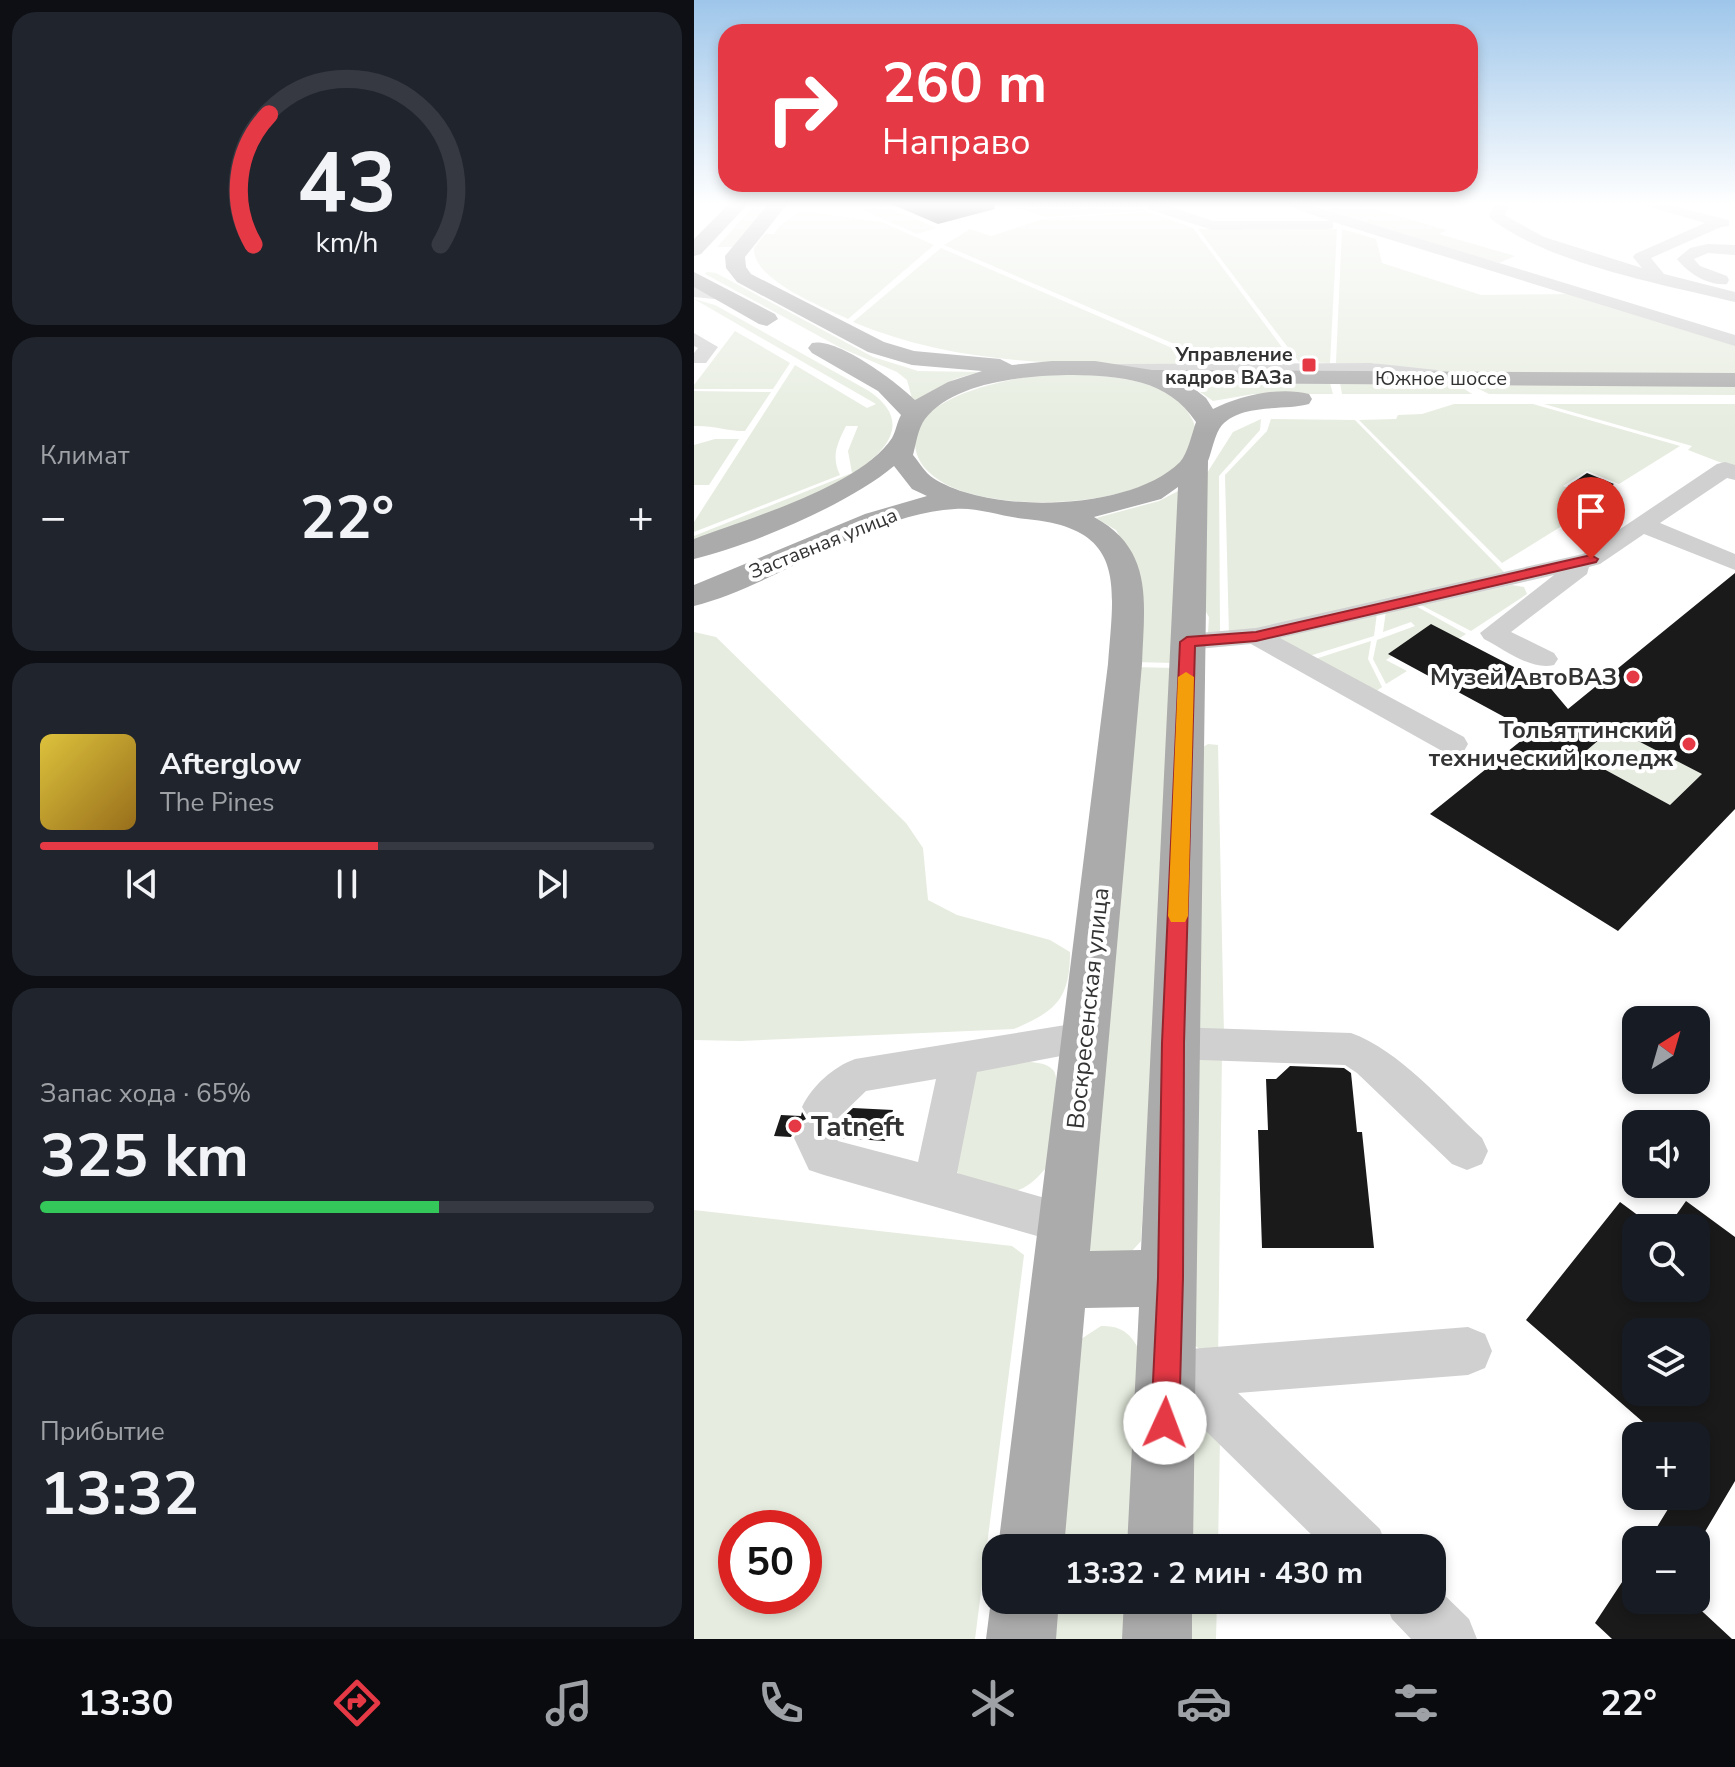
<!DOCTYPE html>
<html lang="ru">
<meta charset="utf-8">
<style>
:root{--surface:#171b24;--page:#20242c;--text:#f1f3f6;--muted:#9ea1a6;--line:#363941;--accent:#e63946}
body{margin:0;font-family:"Nunito Sans",sans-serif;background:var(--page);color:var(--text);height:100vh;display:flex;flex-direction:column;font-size:30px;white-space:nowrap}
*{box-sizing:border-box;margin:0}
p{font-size:26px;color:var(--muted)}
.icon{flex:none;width:44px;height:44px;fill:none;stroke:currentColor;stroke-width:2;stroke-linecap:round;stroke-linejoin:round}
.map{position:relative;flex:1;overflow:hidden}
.panel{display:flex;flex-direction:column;gap:12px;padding:12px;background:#0d0f14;width:694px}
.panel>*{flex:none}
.banner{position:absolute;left:24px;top:24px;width:760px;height:168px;border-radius:24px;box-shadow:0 4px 12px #0003;background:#e63946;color:#fff;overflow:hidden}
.needle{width:52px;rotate:37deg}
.tools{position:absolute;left:928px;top:1006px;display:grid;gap:16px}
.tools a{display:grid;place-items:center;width:88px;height:88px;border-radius:16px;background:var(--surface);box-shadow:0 4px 12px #0003;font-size:40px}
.speed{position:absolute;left:24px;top:1510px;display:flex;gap:16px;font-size:40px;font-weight:700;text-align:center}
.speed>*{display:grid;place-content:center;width:104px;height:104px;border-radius:50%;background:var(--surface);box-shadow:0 4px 12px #0003;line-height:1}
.speed .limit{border:12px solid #d22;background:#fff;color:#111}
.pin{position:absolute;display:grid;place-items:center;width:68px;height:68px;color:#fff;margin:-82px -34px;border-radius:50% 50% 50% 0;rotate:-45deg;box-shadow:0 0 8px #0007}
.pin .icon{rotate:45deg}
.me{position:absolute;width:88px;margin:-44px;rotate:2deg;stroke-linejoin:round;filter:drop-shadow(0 0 6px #0008)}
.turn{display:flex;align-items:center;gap:28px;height:168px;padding:0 32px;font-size:36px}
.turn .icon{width:104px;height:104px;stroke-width:2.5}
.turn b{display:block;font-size:56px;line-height:68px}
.big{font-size:60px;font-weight:700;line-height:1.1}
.panel .widget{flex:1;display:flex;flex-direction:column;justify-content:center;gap:12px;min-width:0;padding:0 28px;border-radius:24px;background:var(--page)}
.panel .dial{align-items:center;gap:0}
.dial svg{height:208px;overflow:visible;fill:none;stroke:var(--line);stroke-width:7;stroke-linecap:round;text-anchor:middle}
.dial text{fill:var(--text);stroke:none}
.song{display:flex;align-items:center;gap:24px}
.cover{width:96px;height:96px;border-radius:12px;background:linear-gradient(135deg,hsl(50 70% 55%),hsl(40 70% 35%))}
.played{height:8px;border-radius:4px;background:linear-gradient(90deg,var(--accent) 55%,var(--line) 55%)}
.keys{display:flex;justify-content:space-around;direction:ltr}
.heat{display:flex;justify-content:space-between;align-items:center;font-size:44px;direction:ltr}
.charge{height:12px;border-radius:6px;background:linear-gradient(90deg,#34c759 65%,var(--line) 0)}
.trip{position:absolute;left:288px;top:1534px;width:464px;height:80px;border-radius:24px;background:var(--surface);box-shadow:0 4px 12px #0003;font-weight:700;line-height:80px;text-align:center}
.dock{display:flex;height:128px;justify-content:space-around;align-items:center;background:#090b0e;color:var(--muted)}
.dock .icon{width:56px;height:56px}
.dock .active{color:var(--accent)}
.dock b{font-size:36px;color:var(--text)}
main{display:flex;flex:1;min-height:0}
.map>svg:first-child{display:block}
</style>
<main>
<section class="panel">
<div class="widget dial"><svg viewBox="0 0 100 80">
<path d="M14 69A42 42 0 1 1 86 69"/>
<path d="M14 69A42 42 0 0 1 20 19" stroke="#e63946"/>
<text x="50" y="56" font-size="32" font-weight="700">43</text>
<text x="50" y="72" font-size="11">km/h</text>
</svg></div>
<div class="widget"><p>Климат</p>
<div class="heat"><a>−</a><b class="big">22°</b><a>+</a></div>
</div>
<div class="widget">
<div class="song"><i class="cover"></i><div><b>Afterglow</b><p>The Pines</p></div></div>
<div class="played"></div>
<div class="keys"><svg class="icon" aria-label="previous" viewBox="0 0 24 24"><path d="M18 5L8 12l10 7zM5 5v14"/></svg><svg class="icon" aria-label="pause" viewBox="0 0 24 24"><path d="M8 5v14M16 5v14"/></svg><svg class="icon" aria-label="next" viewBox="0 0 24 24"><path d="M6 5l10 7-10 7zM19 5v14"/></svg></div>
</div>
<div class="widget"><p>Запас хода · 65%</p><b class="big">325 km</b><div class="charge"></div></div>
<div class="widget"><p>Прибытие</p><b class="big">13:32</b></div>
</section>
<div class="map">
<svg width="1041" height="1639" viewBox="0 0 1041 1639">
<rect width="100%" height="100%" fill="#fff"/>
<path fill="#e6ecdf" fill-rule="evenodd" d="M 62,203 L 81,203 L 40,247 L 23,247 Z
M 152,203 L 183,203 L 243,228 L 223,234 Z
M 340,203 L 451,203 L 449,209 L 453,211 L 352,217 L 329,209 L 315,210 Z
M 648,203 L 659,203 L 753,230 L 745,234 L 821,256 L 805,263 L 631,210 Z
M 107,211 L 188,222 L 240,245 L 154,319 C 129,307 58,280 60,248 L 71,234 L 80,234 L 85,226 Z
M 454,212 L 499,228 L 599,362 L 520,361 L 250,245 L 276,229 L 297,236 L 349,219 Z
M 504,229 L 643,229 L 636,363 L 605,362 Z
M 648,229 L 682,239 L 688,263 L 787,295 L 874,294 L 1041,345 L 1041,373 L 747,375 L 679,363 L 642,363 Z
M 247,248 L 515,364 C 392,364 274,370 159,322 Z
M 13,272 L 22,273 L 179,357 L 224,371 L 285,372 L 261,379 L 219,402 L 213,380 L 203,372 L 147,348 L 11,274 Z
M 0,299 L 21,305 L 175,391 C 272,457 40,526 0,541 L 0,536 L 158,473 L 154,451 L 164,426 L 152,426 C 143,444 137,456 146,475 L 0,532 L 0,522 L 101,365 L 173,408 L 182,404 Z
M 41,331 L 96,363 L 79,389 L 0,389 L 0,385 Z
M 351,374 C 395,375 478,372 499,421 C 503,429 502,441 497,450 C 462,510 302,515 248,482 C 234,473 222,462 221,444 C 219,395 316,379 351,374 Z
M 493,383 L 636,383 L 639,394 L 560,394 L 519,401 Z
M 646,383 L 775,383 L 769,388 L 778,394 L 648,394 Z
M 1041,384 L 1041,395 L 795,394 L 783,388 L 787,385 Z
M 0,391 L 77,392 L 51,431 C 32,431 18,425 0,426 Z
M 760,404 L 839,404 L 986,446 L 925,484 L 893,471 L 869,486 L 901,499 L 884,516 L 808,563 L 665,420 L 702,419 L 704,415 L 728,414 Z
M 850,404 L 1041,404 L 1041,468 L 994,450 L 998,446 Z
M 567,419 L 566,430 L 525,476 L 526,636 L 514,633 L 515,617 L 503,597 L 508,481 L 539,432 Z
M 577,419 L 661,420 L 811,573 L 535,635 L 531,475 L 573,431 Z
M 21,439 L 45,439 L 15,485 L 0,485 L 0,445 Z
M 488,489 L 480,663 L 440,662 L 442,563 L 422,530 L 402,518 L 465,501 Z
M 818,585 L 830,587 L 833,594 L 777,631 L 727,605 Z
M 720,605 L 772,634 L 758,643 L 736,631 L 692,660 L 713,671 L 692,684 L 679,659 L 683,640 L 721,626 L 717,622 L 689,632 L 692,611 Z
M 683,613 L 680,636 L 612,657 L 579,637 Z
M 0,632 L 22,637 L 212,823 L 229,848 L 234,900 L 263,915 L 356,940 L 376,952 C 376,999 362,1011 320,1029 L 47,1041 L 0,1040 Z
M 677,641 L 674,659 L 688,687 L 677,695 L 618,660 Z
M 439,667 L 479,668 L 447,1241 L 438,1251 L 398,1253 L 392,1247 Z
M 919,728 L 1008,774 L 976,805 L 886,756 Z
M 514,744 L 524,745 L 530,1036 L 506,1034 L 506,749 Z
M 528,1053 L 524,1362 L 497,1343 L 495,1060 Z
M 336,1062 C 344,1063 353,1063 359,1070 C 370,1082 355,1150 352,1168 C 331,1192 319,1197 290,1186 C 279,1182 269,1179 261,1170 L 276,1075 L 294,1065 Z
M 0,1210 L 318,1246 L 330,1255 L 281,1639 L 0,1639 ZM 42,1528 L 110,1528 L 110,1596 L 42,1596 Z
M 407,1326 C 426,1325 437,1333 445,1350 L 435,1548 L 359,1548 L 384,1341 Z
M 485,1403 L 526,1437 L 524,1548 L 481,1548 Z
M 354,1600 L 433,1600 L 431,1639 L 350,1639 Z
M 479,1600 L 523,1600 L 522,1639 L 478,1639 Z"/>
<path fill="#1a1a1a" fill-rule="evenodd" d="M 195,203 L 300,203 L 301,209 L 244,224 Z
M 893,473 L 920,484 L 902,497 L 874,486 Z
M 1041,573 L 1041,809 L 924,931 L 736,814 L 838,732 L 694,654 L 737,624 L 853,684 L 874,709 ZM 919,728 L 1008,774 L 976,805 L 886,756 Z
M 596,1066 L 650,1068 L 657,1073 L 663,1132 L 668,1132 L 680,1248 L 568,1248 L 564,1130 L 574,1130 L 572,1079 L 582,1079 Z
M 159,1108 L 199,1110 L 191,1141 L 146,1138 L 137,1125 L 144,1122 Z
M 108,1112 L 112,1119 L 103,1124 L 97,1137 L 80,1136 L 87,1115 L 107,1116 Z
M 992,1201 L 1041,1237 L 1041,1481 L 1006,1540 L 955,1540 L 982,1496 L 1002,1496 L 1002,1436 L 965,1436 L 832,1320 L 926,1202 L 961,1228 L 942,1228 L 942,1288 L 1002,1288 L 1002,1228 L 973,1228 ZM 942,1332 L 1002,1332 L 1002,1392 L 942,1392 Z
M 942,1561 L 942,1600 L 996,1600 L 1038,1639 L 918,1639 L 901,1623 Z"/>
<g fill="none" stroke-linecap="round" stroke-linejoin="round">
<path fill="#d0d0d0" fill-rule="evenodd" d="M 453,203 L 467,203 L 519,221 L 636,221 L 586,203 L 609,203 L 1041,335 L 1041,346 L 639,222 L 639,228 L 634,229 L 518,230 L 454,209 Z
M 801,203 L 817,203 L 810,215 L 850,237 L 948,268 L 939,257 L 941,254 L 1011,223 L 943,203 L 968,203 L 1035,220 L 1035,226 L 1027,227 L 957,258 L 970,274 L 1041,292 L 1041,302 C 967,284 857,264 797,219 L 795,216 Z
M 1014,244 L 1041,245 L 1041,255 L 1014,253 L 1000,259 L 1006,266 L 1033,276 L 1035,280 L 1033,284 C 1014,286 994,273 983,259 L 996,248 Z
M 0,287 L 30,290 L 38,295 L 30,300 L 0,297 Z
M 0,333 L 24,347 L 12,363 L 0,363 L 0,353 L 4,348 L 0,346 Z
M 677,363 L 743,370 L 753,376 L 743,382 L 677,375 L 421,376 L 411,370 L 421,364 Z
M 1031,462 L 1041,465 L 1041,480 L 1033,478 L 966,523 L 1041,554 L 1041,570 L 950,534 L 906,564 L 895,567 L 893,574 L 817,632 L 860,653 L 864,659 L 860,665 C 837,671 810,649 790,639 L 786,633 L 860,575 L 586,638 L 770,737 L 774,744 L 770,751 L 759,754 L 748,751 L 557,644 L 493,650 L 483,648 L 480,642 L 483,636 L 493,634 L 562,628 L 889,554 L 1023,464 Z
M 390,1022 L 404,1027 L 409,1038 L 404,1049 L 283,1072 L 263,1173 L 386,1208 L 393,1223 L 386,1238 L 371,1244 L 130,1175 L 115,1170 L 100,1138 L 106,1125 L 117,1121 L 108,1107 C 118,1086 139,1067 161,1059 ZM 242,1079 L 224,1162 L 144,1141 L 132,1123 L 142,1120 L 172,1091 Z
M 479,1027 L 657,1033 C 705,1050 750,1103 788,1138 L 794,1151 L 788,1164 L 773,1170 L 758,1164 L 663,1073 L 651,1065 L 479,1059 L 465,1055 L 460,1043 L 465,1031 Z
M 774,1327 L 791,1334 L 798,1351 L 791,1368 L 774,1375 L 544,1393 L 686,1529 L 693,1548 L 631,1548 L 462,1382 L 455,1365 L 462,1348 L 479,1341 L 496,1349 Z
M 738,1583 L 775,1619 L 783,1639 L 717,1639 L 698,1619 L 690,1600 L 738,1600 Z"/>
<path fill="#ababab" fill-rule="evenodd" d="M 36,203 L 55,203 L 7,254 L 0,256 L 0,239 Z
M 75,203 L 94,203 L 51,257 L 52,267 L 57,274 L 190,342 L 220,351 L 306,359 L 318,365 L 358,361 L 401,361 L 458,370 L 1041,373 L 1041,387 L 493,383 L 512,398 L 519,409 C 546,396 585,386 615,394 L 618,399 L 615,404 C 589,411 549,403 528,425 C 521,433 518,451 514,461 L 499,1548 L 433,1548 L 445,1307 L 391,1308 L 370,1548 L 304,1548 L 414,664 C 420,584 433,528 332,519 C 309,517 283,507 261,509 C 177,513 82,585 0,606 L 0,585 L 171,514 L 233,496 L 218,489 L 200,466 C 155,504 58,545 0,559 L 0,539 C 53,519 167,486 198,438 C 202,431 203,422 207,415 L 184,391 L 118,353 L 114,348 L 118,343 C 143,337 203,382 221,400 L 254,382 L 288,371 L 218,365 L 174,352 L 43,282 L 32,268 L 31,256 ZM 379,375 C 426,376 474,379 502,422 C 498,433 494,453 486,462 C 437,511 296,515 239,478 C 231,473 225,462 219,455 C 222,444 224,428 231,419 C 260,381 335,375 379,375 ZM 484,487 L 447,1250 L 396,1251 L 448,664 C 450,604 461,550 400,517 L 467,499 Z
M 0,272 L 81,314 L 84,319 L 73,326 L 65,324 L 0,287 Z
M 302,1588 L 302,1600 L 365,1600 L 362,1639 L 292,1639 L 297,1600 Z
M 430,1600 L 498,1600 L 498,1639 L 428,1639 Z"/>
</g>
<linearGradient id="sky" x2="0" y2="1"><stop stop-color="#9ec6ea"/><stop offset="0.47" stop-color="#fff"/><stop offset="1" stop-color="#fff" stop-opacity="0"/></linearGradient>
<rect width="1041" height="433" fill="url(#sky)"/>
<path fill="#e63946" stroke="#96252e" stroke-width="2" d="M 897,555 L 904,559 L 902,562 L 562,641 L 501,646 L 490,1043 L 489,1278 L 485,1423 L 481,1433 L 471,1437 L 461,1433 L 457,1423 L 464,1278 L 468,1043 L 486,642 L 493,637 L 562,632 Z"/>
<path fill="#f59e0b" d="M 492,672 L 500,677 L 494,916 L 491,922 L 477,922 L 474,916 L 484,677 Z"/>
<g fill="#e63946" stroke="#fff" stroke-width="3">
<rect x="607" y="357" width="16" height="16" rx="4"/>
<circle cx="939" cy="677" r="8"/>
<circle cx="995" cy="744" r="8"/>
<circle cx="101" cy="1126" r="8"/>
</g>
<g text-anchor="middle" stroke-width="8" stroke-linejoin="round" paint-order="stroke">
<g font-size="20" font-weight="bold" fill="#333" stroke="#fff" text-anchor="end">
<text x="599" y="361">Управление<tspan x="599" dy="23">кадров ВАЗа</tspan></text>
</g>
<g font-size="20" fill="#333" stroke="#fff">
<text x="747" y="385">Южное шоссе</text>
<text transform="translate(129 543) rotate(-22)" y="7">Заставная улица</text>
</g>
<g font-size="24" font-weight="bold" fill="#333" stroke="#fff" text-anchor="end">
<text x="923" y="685">Музей АвтоВАЗ</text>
<text x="979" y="738">Тольяттинский<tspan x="979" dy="28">технический коледж</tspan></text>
</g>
<g font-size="24" fill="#333" stroke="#fff">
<text transform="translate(394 1008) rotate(-84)" y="8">Воскресенская улица</text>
</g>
<g font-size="28" font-weight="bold" fill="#333" stroke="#fff" text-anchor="start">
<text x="117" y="1136">Tatneft</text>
</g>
</g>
</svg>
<div class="tools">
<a><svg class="needle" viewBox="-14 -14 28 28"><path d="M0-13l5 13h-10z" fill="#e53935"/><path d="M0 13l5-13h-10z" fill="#9ea1a6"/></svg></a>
<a><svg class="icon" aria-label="sound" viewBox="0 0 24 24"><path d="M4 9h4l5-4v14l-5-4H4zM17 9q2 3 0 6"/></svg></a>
<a><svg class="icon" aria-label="search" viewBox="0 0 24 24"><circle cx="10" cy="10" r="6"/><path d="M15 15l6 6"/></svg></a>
<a><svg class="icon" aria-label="layers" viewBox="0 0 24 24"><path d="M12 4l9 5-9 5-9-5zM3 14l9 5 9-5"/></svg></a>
<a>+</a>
<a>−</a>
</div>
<div class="speed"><div class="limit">50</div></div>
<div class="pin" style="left:897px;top:559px;background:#d93025"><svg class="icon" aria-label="arrive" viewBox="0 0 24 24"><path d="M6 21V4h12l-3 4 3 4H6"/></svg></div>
<svg class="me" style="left:471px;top:1423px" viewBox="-20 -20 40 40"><circle r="19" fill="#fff"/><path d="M0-13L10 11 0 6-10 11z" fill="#e63946"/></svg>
<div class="trip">13:32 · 2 мин · 430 m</div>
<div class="banner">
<div class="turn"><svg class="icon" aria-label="right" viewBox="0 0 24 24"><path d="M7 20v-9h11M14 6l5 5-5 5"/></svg><div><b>260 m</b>Направо</div></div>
</div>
</div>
</main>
<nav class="dock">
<b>13:30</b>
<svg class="icon active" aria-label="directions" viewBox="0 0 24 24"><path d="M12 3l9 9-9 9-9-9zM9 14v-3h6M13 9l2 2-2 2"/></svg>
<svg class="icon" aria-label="music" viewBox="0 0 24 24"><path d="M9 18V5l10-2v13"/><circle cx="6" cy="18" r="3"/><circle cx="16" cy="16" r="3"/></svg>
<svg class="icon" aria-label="phone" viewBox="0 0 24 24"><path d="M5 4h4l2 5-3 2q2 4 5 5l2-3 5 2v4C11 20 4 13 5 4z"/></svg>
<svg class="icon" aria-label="climate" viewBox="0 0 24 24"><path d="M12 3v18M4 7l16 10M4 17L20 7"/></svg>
<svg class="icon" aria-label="car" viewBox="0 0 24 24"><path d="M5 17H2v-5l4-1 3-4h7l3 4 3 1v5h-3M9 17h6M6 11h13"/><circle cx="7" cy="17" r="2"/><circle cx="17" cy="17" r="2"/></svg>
<svg class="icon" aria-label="filters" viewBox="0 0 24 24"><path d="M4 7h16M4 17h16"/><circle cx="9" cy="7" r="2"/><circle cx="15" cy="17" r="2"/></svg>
<b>22°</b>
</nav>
